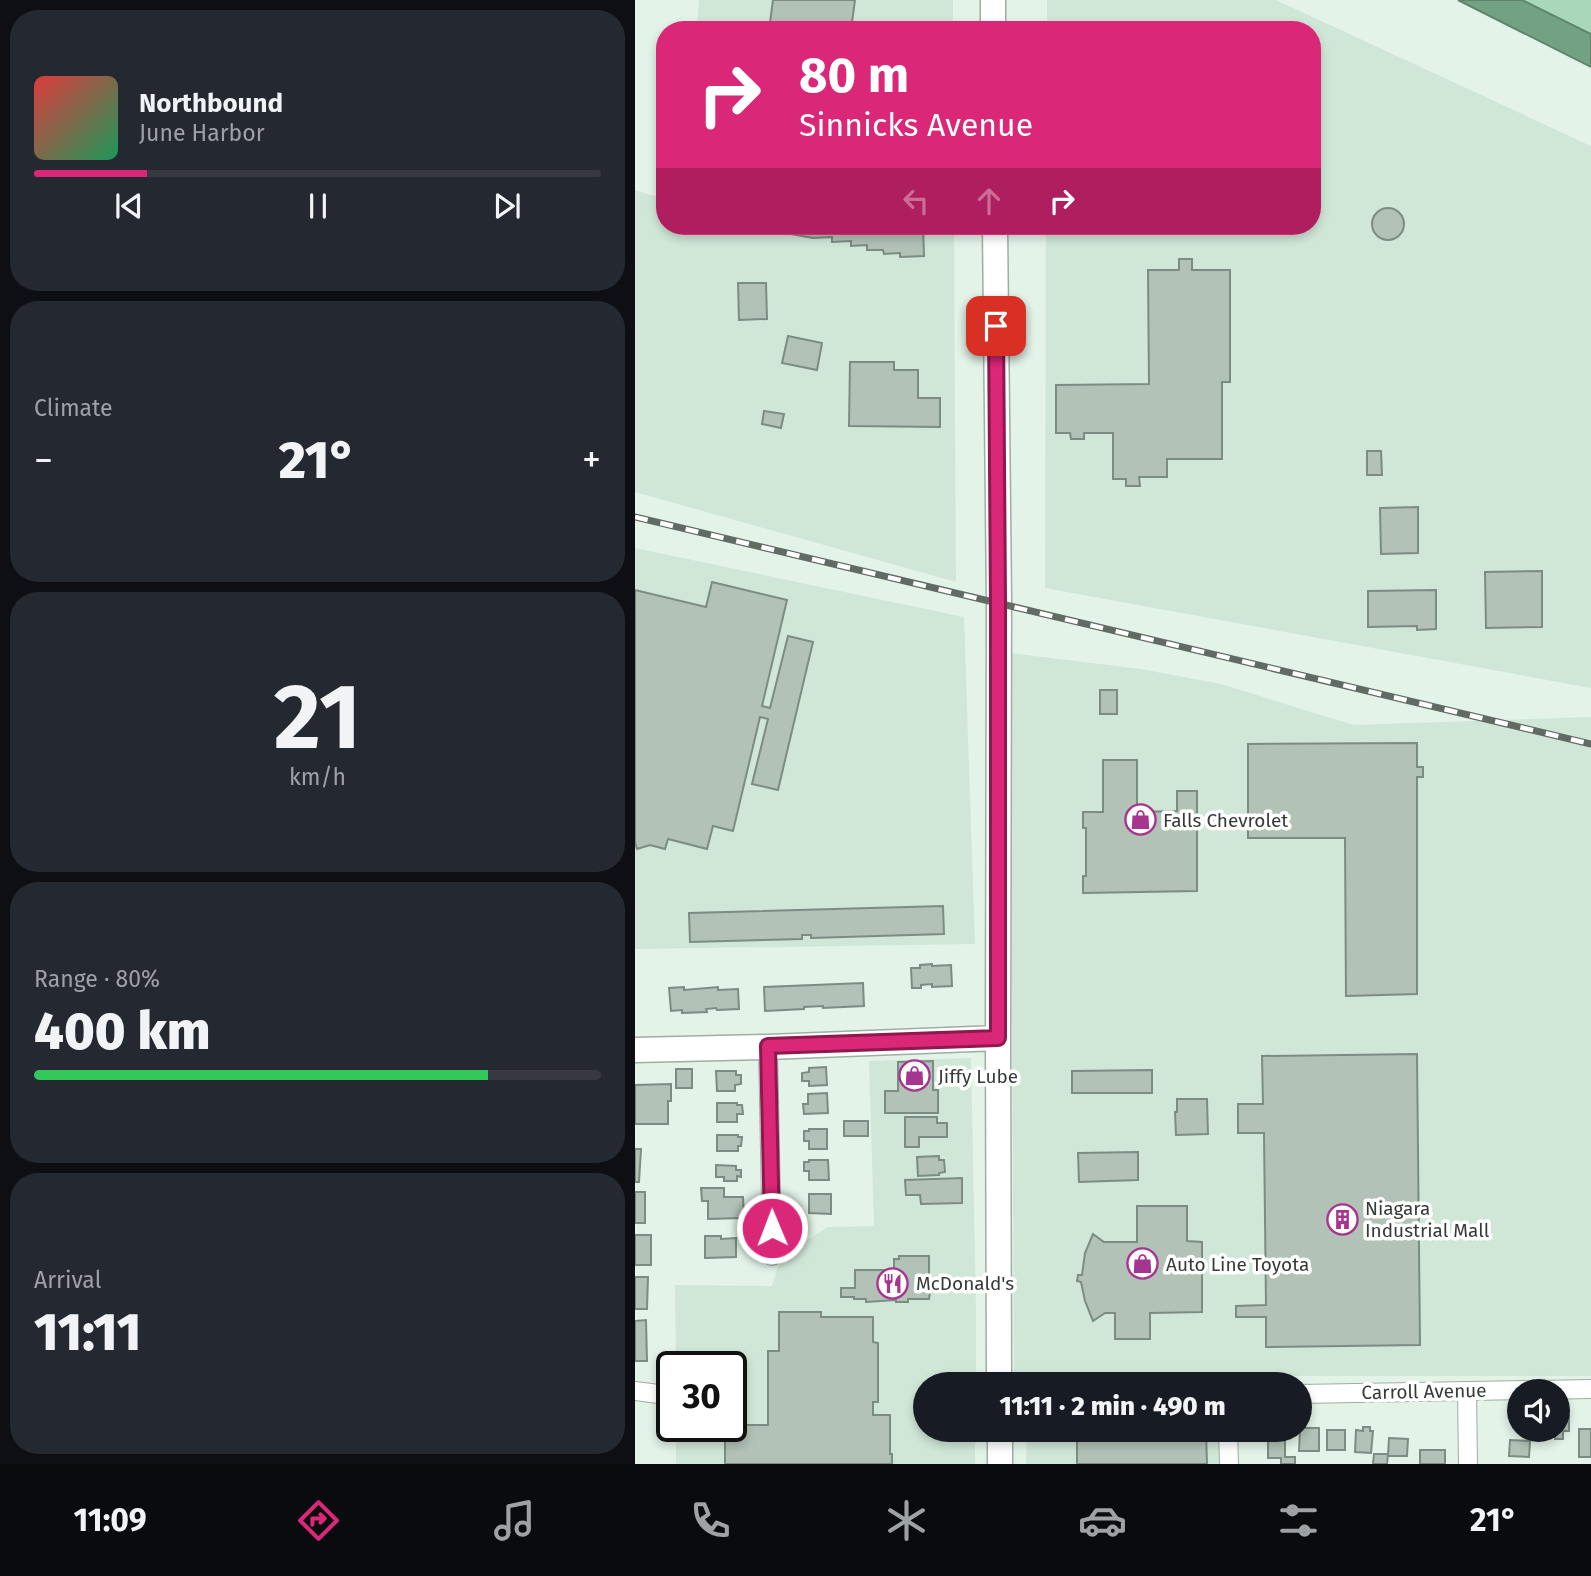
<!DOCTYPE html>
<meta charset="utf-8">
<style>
:root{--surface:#171b24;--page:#242831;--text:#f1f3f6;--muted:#9ea1a6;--line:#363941;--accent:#db2777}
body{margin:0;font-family:"Fira Sans",sans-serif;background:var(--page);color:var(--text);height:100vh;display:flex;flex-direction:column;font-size:26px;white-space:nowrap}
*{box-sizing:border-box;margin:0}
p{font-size:23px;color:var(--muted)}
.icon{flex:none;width:38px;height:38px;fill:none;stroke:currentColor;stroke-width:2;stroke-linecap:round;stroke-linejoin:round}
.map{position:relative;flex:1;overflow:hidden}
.side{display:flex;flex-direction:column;gap:10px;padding:10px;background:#0d0f14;width:635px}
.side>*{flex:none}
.top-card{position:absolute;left:21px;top:21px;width:665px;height:214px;border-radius:28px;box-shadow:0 4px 10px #0003;background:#db2777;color:#fff;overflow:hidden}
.fabs{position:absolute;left:872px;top:1379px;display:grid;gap:14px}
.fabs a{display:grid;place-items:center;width:63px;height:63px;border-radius:50%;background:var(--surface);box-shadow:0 4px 10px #0003;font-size:35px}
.speed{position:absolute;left:21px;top:1351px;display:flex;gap:14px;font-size:35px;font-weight:700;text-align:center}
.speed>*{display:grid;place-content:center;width:91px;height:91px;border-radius:50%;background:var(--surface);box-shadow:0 4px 10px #0003;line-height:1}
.speed .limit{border:4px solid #111;border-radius:10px;background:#fff;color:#111}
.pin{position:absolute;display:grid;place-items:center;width:60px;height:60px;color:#fff;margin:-30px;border-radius:14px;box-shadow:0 4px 10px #0006}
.me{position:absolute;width:77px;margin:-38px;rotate:359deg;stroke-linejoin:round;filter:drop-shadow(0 0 5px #0008)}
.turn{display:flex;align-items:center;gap:24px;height:147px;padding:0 28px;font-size:32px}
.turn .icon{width:91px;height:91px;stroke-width:2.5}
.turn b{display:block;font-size:49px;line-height:60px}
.lanes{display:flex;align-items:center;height:66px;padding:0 28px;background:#0003;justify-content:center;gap:35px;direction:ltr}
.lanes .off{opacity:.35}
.big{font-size:52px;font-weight:800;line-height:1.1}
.side .tile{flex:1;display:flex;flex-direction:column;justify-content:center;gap:10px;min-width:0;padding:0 24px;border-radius:28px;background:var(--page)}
.side .dial{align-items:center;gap:0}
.dial b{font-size:91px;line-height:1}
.song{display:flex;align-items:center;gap:21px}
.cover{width:84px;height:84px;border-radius:10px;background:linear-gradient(135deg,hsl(0 70% 55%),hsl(150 70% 35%))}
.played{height:7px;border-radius:4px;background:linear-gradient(90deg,var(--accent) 20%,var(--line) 20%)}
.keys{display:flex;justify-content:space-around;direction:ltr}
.heat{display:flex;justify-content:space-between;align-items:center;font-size:38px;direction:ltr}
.charge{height:10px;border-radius:5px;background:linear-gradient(90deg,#34c759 80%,var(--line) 0)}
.trip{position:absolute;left:278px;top:1372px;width:399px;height:70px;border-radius:35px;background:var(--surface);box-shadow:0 4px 10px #0003;font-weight:800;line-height:70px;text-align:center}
.dock{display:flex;height:112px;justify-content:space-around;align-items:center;background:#090b0e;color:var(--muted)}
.dock .icon{width:49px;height:49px}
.dock .on{color:var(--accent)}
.dock b{font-size:32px;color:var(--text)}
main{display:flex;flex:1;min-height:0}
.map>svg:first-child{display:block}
</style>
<main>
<section class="side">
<div class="tile">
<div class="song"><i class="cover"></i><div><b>Northbound</b><p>June Harbor</p></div></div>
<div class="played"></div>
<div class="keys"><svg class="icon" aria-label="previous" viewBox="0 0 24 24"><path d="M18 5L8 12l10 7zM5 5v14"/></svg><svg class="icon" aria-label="pause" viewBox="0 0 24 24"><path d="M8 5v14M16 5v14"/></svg><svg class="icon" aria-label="next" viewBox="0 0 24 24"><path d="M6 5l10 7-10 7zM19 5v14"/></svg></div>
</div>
<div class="tile"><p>Climate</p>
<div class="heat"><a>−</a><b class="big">21°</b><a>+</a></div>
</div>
<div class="tile dial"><b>21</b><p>km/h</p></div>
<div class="tile"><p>Range · 80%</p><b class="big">400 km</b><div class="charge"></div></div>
<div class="tile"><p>Arrival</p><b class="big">11:11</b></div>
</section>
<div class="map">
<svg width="956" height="1464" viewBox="0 0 956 1464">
<rect width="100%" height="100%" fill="#e3f3e8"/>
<path fill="#d0e7d7" d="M 64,0 L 318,0 L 318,30 L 62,30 Z
M 412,0 L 641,0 L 956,146 L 956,688 L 410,588 L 411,226 L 677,226 L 677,30 L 412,30 Z
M 0,190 L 30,199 L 30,226 L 319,226 L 321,582 L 0,492 Z
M 0,548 L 329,617 L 340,944 L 0,949 Z
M 375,653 L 506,669 L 586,684 L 718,725 L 956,717 L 956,1376 L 580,1376 L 379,1382 Z
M 336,1058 L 341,1311 L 341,1384 L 290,1384 L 290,1430 L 340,1430 L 340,1464 L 41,1464 L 41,1426 L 96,1426 L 96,1367 L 41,1367 L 40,1285 L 137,1286 L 146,1256 L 193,1227 L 239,1226 L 234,1061 Z
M 392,1430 L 586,1430 L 586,1464 L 391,1464 Z"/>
<path fill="#a8d8b9" d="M 882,0 L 956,0 L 956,37 Z"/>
<path fill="#72a183" stroke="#60836c" stroke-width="2" d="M 823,0 L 887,0 L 956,34 L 956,67 Z"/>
<path fill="#b2c2b7" stroke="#7d8c82" stroke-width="2" d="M 138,0 L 220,0 L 216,30 L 134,30 Z
M737 224a16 16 0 1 1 32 0a16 16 0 1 1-32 0Z
M 128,226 L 288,226 L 289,256 L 265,257 L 265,253 L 249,254 L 248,250 L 232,250 L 232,245 L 216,246 L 216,241 L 197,242 L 197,237 L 178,238 L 128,229 Z
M 544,259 L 557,259 L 557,270 L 595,270 L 595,382 L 587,382 L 587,459 L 532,459 L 532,477 L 504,477 L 505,486 L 491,486 L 491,479 L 478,479 L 478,433 L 449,433 L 449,439 L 436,439 L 435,433 L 421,433 L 421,385 L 514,384 L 513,270 L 544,270 Z
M 103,283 L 131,283 L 132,319 L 104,320 Z
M 153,336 L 187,343 L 182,370 L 147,363 Z
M 215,362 L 259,362 L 259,370 L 283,370 L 283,398 L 305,398 L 305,427 L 214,426 Z
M 129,411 L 149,414 L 146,428 L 127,424 Z
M 732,451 L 746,451 L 747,475 L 732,475 Z
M 783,507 L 783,553 L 746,554 L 745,508 Z
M 907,571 L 907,627 L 851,628 L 850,572 Z
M 77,582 L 152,600 L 127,706 L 135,708 L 153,636 L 178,642 L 143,790 L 117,784 L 133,719 L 125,717 L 98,831 L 78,826 L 72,849 L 33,839 L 30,849 L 15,845 L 2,849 L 0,842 L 0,590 L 71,607 Z
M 801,590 L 801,629 L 782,630 L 782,626 L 733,627 L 733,591 Z
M 465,690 L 482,690 L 482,714 L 465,714 Z
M 782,743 L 782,767 L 788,767 L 788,777 L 782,777 L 782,994 L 711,996 L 710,838 L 613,838 L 613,744 Z
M 468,760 L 502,760 L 502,812 L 542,811 L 542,791 L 562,791 L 562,891 L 448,893 L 448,876 L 451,876 L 451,828 L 448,828 L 448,812 L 468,812 Z
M 308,906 L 309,934 L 176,938 L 176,935 L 167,935 L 167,939 L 55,942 L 54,913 Z
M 297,964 L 297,966 L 316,965 L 317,986 L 297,987 L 297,984 L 286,985 L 286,988 L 277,988 L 276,968 L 285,968 L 285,965 Z
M 228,983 L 229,1006 L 188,1008 L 188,1006 L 169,1007 L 169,1009 L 130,1011 L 129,987 Z
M 49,987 L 49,990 L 83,987 L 83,990 L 103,989 L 104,1009 L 82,1010 L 81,1008 L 71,1009 L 72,1012 L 47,1013 L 47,1010 L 36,1011 L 34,988 Z
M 782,1054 L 785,1345 L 631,1347 L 631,1317 L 601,1317 L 601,1306 L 631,1305 L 629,1133 L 603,1133 L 603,1104 L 628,1104 L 627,1056 Z
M 298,1061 L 298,1090 L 303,1090 L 303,1113 L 250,1113 L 250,1091 L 263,1091 L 263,1062 Z
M 191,1067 L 192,1085 L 174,1086 L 174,1081 L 167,1081 L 167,1073 L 174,1072 L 174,1068 Z
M 41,1069 L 57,1069 L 57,1088 L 41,1088 Z
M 517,1070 L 517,1093 L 437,1093 L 437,1071 Z
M 81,1071 L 101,1071 L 101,1075 L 106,1075 L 106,1084 L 100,1085 L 100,1091 L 82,1091 Z
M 36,1084 L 36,1101 L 33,1101 L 33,1124 L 0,1124 L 0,1085 Z
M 192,1093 L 193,1113 L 169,1114 L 168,1104 L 173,1104 L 173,1094 Z
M 542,1099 L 572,1099 L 573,1134 L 541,1135 L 540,1112 L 542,1112 Z
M 82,1103 L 102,1103 L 102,1105 L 107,1105 L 108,1114 L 102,1114 L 102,1122 L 82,1122 Z
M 270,1117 L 302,1117 L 302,1123 L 312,1123 L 312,1137 L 284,1137 L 284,1147 L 270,1147 Z
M 209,1121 L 233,1121 L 233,1136 L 209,1136 Z
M 174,1129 L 192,1129 L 192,1149 L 174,1149 L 174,1141 L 169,1141 L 169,1131 L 174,1131 Z
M 82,1135 L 103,1135 L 103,1137 L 107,1137 L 106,1146 L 103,1146 L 103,1151 L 82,1151 Z
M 0,1149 L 6,1149 L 4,1182 L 0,1182 Z
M 503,1152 L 503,1180 L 444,1182 L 443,1153 Z
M 304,1156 L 304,1160 L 309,1160 L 310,1172 L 304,1173 L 304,1175 L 283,1176 L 282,1157 Z
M 174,1160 L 193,1160 L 194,1180 L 174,1180 L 174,1171 L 169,1171 L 169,1162 L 174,1162 Z
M 81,1165 L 101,1166 L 101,1170 L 106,1170 L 106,1177 L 102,1176 L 102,1181 L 89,1181 L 89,1177 L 81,1177 Z
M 327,1178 L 327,1203 L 286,1204 L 285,1195 L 271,1195 L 270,1180 Z
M 66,1188 L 89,1188 L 89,1197 L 108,1197 L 109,1218 L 73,1219 L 73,1201 L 67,1201 Z
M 0,1192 L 10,1192 L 10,1223 L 0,1223 Z
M 174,1194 L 196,1194 L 196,1214 L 174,1213 Z
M 502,1206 L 552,1206 L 552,1241 L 567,1242 L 567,1312 L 515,1313 L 515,1339 L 480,1339 L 480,1313 L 470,1313 L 458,1321 L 450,1301 L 446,1282 L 442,1281 L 443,1275 L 447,1275 L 450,1253 L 458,1234 L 469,1242 L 502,1242 Z
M 0,1235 L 16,1235 L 16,1265 L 0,1265 Z
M 70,1236 L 86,1236 L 86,1239 L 101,1238 L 101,1257 L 70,1258 Z
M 264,1256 L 294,1256 L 294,1278 L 297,1278 L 297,1292 L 295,1292 L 294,1299 L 273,1299 L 273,1302 L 261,1302 L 261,1300 L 231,1302 L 231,1299 L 219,1299 L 219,1297 L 206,1297 L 206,1288 L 220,1288 L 220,1270 L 259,1270 L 259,1259 L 264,1259 Z
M 0,1277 L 13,1277 L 12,1309 L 0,1309 Z
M 144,1312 L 186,1312 L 186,1317 L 238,1317 L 238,1342 L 243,1343 L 243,1402 L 238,1402 L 238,1415 L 255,1415 L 255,1454 L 257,1454 L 257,1464 L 90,1464 L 90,1426 L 96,1426 L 96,1425 L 133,1425 L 133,1351 L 144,1351 Z
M 11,1320 L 12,1361 L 0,1361 L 0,1321 Z
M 922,1415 L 934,1415 L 934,1431 L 928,1431 L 928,1439 L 920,1439 L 920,1430 L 922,1430 Z
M 728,1427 L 735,1427 L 735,1431 L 738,1431 L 736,1453 L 720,1452 L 721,1430 L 728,1431 Z
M 665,1428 L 684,1428 L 684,1451 L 664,1451 Z
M 944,1429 L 956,1429 L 956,1457 L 944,1457 Z
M 442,1430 L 571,1430 L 572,1464 L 442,1464 Z
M 633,1430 L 650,1430 L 650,1457 L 660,1457 L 660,1464 L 646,1464 L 646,1458 L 633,1458 Z
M 692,1430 L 710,1430 L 710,1450 L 692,1450 Z
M 754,1438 L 773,1439 L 772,1456 L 753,1456 Z
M 875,1440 L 895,1441 L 894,1457 L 874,1456 Z
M 785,1450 L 810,1450 L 810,1464 L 785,1464 Z
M 739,1454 L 753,1454 L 752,1464 L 738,1464 Z"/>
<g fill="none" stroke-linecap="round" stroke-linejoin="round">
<defs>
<path id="street" d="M 133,1047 L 137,1256
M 0,1391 L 31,1395
M 832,1391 L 833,1464
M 665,1394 L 956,1389
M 593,1430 L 594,1464"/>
<path id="secondary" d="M 358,0 L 358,30
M 360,226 L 364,602 L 363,1038 L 364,1384
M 0,1050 L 133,1047 L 363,1038
M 365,1430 L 365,1464"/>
</defs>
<use href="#street" stroke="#9eaea3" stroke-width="20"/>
<use href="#secondary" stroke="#9eaea3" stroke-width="27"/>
<use href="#street" stroke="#fff" stroke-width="18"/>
<use href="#secondary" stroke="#fff" stroke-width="24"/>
<defs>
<path id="rail" d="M 0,517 L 956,744"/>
</defs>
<use href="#rail" stroke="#616b64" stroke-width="7"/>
<use href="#rail" stroke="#fff" stroke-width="4.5" stroke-dasharray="13" stroke-linecap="butt"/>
</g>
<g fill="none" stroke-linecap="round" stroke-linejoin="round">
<defs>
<path id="route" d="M 137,1228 L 133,1046 L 363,1038 L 363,602 L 361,326"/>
</defs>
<use href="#route" stroke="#8e194d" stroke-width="18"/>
<use href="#route" stroke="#db2777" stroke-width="12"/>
</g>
<defs>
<symbol id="shop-ring" viewBox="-11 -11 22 22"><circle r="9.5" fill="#fff" stroke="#a63590" stroke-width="1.5"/><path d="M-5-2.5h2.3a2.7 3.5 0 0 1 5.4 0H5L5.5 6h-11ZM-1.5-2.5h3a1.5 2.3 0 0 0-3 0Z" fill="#a63590"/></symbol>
<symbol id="building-ring" viewBox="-11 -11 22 22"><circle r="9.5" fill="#fff" stroke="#a63590" stroke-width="1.5"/><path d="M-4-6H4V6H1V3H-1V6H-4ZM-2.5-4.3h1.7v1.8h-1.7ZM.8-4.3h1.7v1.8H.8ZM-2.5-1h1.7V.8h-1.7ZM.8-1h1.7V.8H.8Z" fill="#a63590"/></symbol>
<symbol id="restaurant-ring" viewBox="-11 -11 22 22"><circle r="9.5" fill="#fff" stroke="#a63590" stroke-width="1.5"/><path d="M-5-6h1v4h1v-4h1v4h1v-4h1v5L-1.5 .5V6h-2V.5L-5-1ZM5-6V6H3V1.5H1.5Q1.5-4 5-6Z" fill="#a63590"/></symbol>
</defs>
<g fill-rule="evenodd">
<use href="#shop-ring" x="488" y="802" width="35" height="35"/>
<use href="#shop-ring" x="262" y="1058" width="35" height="35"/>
<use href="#building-ring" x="690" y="1202" width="35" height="35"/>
<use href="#shop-ring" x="490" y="1246" width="35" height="35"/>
<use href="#restaurant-ring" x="240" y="1266" width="35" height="35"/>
</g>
<g text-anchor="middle" stroke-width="7" stroke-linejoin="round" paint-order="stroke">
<g font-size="19" fill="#353c37" stroke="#fff" text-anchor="start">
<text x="528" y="827">Falls Chevrolet</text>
<text x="303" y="1083">Jiffy Lube</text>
<text x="730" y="1215">Niagara<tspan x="730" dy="22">Industrial Mall</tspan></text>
<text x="531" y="1271">Auto Line Toyota</text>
<text x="281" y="1290">McDonald's</text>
</g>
<g font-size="19" fill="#353c37" stroke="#fff">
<text transform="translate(789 1391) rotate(-1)" y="7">Carroll Avenue</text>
</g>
</g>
</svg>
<div class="fabs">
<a><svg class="icon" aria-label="sound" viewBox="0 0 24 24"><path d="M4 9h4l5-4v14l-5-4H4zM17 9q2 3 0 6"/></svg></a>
</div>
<div class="speed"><div class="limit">30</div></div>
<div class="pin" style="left:361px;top:326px;background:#d93025"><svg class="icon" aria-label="arrive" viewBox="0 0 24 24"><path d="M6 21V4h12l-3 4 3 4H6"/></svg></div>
<svg class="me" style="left:137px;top:1228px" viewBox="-20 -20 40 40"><circle r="17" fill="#db2777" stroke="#fff" stroke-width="3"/><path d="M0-11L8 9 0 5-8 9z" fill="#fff"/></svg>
<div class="trip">11:11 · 2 min · 490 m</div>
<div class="top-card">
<div class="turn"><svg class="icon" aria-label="right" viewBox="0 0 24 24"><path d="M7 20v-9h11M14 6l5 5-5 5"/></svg><div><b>80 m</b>Sinnicks Avenue</div></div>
<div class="lanes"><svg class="icon off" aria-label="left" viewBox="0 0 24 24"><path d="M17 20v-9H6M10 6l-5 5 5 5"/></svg><svg class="icon off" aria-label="ahead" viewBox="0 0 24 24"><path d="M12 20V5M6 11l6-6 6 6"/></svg><svg class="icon" aria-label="right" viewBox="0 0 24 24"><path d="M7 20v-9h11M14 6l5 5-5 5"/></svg></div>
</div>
</div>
</main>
<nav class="dock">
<b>11:09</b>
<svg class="icon on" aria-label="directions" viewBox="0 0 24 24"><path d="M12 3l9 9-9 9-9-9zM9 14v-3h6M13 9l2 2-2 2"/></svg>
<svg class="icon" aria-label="music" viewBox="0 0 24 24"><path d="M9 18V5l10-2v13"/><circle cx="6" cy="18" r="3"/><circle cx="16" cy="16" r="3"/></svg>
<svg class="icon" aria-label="phone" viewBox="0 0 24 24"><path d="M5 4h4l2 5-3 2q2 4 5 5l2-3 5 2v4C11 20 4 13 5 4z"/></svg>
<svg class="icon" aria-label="climate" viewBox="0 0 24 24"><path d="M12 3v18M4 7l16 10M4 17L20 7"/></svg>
<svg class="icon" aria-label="car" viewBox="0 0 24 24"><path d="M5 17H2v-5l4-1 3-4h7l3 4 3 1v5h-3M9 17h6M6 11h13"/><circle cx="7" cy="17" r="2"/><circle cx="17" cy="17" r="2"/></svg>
<svg class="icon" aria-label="filters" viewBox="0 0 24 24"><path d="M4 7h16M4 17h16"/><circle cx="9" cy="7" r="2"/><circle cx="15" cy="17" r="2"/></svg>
<b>21°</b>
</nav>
